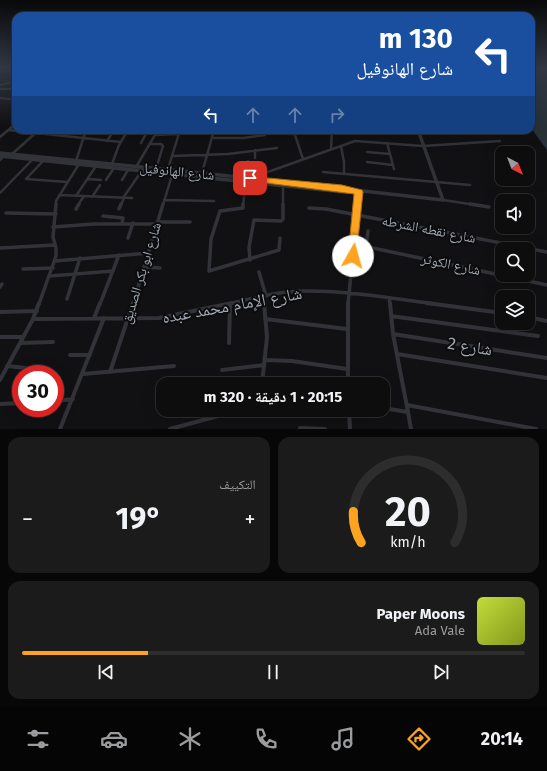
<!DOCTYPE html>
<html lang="ar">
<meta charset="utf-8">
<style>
:root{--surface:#0d0d0e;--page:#1b1b1c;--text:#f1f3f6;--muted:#9a9c9e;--line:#2d2d2e;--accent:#fca31f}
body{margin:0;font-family:"Fira Sans","Noto Naskh Arabic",sans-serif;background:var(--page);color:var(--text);direction:rtl;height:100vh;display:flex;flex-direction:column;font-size:15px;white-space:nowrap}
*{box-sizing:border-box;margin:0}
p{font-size:13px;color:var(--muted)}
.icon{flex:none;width:22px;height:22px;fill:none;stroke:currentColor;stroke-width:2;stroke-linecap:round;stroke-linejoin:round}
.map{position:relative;height:429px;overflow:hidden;direction:ltr}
.drawer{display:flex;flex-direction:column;gap:8px;padding:8px;background:#070708;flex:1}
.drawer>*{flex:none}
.guide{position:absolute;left:12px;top:12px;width:523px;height:122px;border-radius:12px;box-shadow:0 4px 16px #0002,0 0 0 1px var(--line);direction:rtl;background:#1a4fa0;color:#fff;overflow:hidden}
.needle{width:26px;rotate:138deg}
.fabs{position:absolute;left:495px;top:146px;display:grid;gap:8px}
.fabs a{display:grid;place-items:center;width:40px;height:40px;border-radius:8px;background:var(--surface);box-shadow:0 4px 16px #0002,0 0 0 1px var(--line);font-size:20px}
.speed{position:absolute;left:12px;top:365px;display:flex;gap:8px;font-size:20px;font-weight:700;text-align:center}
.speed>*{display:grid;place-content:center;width:52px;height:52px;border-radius:50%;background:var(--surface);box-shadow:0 4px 16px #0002,0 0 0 1px var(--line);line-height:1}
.speed .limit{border:6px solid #d22;background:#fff;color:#111}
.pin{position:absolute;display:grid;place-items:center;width:34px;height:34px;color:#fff;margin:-17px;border-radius:8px;box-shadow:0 2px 6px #0006}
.me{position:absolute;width:44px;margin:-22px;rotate:7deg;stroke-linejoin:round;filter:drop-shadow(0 0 3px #0008)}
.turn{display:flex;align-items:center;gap:14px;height:84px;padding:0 16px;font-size:18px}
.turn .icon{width:52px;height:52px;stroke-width:2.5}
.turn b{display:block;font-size:28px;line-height:34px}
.lanes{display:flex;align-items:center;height:38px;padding:0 16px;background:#0003;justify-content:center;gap:20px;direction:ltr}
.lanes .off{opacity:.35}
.big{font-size:30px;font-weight:700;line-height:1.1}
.drawer .card{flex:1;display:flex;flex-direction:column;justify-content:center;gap:6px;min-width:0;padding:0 14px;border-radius:12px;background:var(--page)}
.drawer .dial{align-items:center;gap:0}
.dial svg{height:104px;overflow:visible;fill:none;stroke:var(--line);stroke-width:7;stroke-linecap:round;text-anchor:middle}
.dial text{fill:var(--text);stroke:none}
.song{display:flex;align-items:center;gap:12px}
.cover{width:48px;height:48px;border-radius:6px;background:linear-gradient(135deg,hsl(70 70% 55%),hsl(70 70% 35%))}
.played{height:4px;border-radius:2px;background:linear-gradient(90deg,var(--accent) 25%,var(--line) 25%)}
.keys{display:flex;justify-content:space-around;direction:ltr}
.heat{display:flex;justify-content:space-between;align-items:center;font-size:22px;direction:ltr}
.drawer .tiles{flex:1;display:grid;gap:8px;grid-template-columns:1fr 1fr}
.card:last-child{grid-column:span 2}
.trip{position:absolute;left:156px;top:377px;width:234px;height:40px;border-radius:12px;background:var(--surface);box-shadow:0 4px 16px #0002,0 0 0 1px var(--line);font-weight:700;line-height:40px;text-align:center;direction:rtl}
.menu{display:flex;height:64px;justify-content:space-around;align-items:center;background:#050506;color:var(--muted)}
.menu .icon{width:28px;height:28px}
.menu .current{color:var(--accent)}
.menu b{font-size:18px;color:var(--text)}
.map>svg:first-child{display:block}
</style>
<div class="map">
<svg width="547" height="429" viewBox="0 0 547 429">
<rect width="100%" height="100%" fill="#111113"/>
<path fill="#273137" d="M 531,67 L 547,67 L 547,150 L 531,128 Z"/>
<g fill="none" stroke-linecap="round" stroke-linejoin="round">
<path stroke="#323338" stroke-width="2" d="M 0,72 L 16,70
M 0,85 L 16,81
M 0,89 L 16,89
M 0,98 L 16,100
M 10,128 L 16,123"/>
<path stroke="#323338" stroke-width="2.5" d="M 8,130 L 121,142
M 92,130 L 113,131
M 288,134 L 332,133
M 295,135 L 303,159
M 0,137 L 12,127
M 212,138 L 243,138 L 265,135
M 107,141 L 114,130
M 141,143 L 148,130
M 387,143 L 394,169
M 150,144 L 161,144 L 163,146 L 156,169
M 341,146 L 344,162 L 344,173
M 331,149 L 332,130
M 255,150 L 255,158
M 367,152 L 390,154
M 12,154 L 39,130
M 172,156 L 228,154 L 277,148
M 0,160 L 3,157
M 43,161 L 26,179 L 67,182
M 76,161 L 86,130
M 367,162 L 393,165
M 112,164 L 119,145 L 128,130
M 136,167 L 155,135 L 178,134
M 168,169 L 180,130
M 323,172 L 470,185
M 202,173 L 214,130
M 247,178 L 248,161
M 251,178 L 355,141 L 423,146 L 500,141
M 88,179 L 101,180
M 106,180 L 114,168
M 122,180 L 128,170
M 283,186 L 283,205
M 0,193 L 32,160
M 59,195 L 132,198
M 76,196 L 96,166
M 92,197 L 100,185
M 123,198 L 143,169
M 164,200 L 214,201
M 443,200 L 476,205
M 56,205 L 56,201 L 79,164
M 78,205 L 84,196
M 121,205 L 124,198
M 163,205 L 172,175
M 243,205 L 246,182
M 358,205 L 359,192"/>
<path stroke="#323338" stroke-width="3.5" d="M 243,204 L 243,208 L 220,211 L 211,239 L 209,271 L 279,250 L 280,238
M 470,204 L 489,207
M 309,208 L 326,209 L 547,252
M 76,209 L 79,204
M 119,209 L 121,204
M 6,213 L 56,214
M 103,216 L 123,218 L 122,223
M 157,222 L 190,222
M 53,227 L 94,224 L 156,224
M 128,238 L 133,223
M 354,244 L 547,285
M 366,246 L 368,231
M 0,248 L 55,245
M 250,260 L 249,247 L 254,220 L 281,221 L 283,219 L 283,204
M 55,261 L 149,253
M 145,267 L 160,268
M 23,269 L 53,268
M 259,272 L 266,296
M 50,276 L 113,271
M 0,287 L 2,284
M 264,296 L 265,304
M 389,298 L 390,304
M 67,299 L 80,258
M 39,304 L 56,256 L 56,248 L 53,237 L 56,204
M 100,304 L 119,255
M 133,304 L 163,204
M 228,304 C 253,298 280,291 306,291 C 349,291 392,298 434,304
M 348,304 L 358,204"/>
<path stroke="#323338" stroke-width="4" d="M 348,303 L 348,384
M 390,303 L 393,334 L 408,412
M 427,303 L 502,313
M 0,312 L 37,311
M 391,316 L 538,336
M 528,317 L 547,321
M 94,318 L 100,303
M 33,319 L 159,318 L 232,303
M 265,319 L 347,329
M 393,334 L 547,358
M 0,337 L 23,337
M 20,343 L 53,342
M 229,343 L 230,304
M 397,354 L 547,378
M 70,355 L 90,355
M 265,360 L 292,361 L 347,369
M 7,366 L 35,369
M 222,370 L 264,365
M 110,372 L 133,303
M 83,374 L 174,366
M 0,380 L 33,319 L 39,303
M 262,384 L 267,337 L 264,303
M 55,401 L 73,399
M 0,404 L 21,403
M 407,405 L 536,429
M 383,408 L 408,412 L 411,429
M 349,410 L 350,429
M 300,428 L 325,429
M 60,429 L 104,318
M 170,429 L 222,415 L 229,410"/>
<path stroke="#323338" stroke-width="3.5" d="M 0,153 L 202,173 L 443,200 L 418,130
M 0,156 L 343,192 L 353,191"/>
</g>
<linearGradient id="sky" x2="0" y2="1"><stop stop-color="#09090a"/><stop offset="0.53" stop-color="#323844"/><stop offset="1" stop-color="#323844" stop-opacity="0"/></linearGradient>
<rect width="547" height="127" fill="url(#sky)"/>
<path fill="#fca31f" stroke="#a46a14" d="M 247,176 L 342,185 L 362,190 L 363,192 L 356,259 L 353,261 L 349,259 L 348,256 L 354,194 L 250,181 L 247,181 L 246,178 Z"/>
<g text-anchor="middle" stroke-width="4" stroke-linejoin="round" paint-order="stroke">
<g font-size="14" fill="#a1a8b4" stroke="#0c0c0d">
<text transform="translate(177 171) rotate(6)" y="5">شارع الهانوفيل</text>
<text transform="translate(429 229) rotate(11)" y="5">شارع نقطه الشرطه</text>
<text transform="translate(451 264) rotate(12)" y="5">شارع الكوثر</text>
<text transform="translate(141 273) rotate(-73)" y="5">شارع ابو بكر الصديق</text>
</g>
<g font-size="17" fill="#a1a8b4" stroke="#0c0c0d">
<text transform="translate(232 305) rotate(-10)" y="6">شارع الإمام محمد عبده</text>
<text transform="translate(470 346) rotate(9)" y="6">شارع 2</text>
</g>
</g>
</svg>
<div class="fabs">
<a><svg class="needle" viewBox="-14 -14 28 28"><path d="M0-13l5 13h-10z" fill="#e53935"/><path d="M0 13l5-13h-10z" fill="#9a9c9e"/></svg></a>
<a><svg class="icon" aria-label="sound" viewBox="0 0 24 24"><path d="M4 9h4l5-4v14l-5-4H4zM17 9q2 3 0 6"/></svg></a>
<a><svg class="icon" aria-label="search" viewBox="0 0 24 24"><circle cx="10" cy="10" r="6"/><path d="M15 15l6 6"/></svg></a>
<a><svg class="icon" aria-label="layers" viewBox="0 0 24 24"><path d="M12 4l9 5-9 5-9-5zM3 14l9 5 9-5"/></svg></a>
</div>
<div class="speed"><div class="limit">30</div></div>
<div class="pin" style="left:250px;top:178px;background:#d93025"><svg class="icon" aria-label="arrive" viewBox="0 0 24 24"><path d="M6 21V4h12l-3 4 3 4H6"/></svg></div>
<svg class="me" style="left:353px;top:256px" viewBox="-20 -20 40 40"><circle r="19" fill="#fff"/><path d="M0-13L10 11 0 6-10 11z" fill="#fca31f"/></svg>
<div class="trip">20:15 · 1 دقيقة · 320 m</div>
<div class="guide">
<div class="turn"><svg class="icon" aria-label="left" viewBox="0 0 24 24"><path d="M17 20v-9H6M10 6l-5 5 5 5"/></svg><div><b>130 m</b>شارع الهانوفيل</div></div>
<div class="lanes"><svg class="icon" aria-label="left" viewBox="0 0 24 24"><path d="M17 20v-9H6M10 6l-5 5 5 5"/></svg><svg class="icon off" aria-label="ahead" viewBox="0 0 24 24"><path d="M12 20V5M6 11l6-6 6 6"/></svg><svg class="icon off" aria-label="ahead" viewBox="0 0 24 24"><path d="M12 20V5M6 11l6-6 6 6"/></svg><svg class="icon off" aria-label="right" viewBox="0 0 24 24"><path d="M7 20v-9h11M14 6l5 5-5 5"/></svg></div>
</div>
</div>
<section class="drawer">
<div class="tiles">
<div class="card dial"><svg viewBox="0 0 100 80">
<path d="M14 69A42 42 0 1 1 86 69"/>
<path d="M14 69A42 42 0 0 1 8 45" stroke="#fca31f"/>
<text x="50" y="56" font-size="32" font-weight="700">20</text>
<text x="50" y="72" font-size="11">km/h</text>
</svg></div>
<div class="card"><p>التكييف</p>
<div class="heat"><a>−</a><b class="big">19°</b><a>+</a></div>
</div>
<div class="card">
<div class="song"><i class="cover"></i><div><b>Paper Moons</b><p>Ada Vale</p></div></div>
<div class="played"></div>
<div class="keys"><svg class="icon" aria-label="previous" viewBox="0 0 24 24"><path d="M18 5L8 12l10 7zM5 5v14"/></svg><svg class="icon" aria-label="pause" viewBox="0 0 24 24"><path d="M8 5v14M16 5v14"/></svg><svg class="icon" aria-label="next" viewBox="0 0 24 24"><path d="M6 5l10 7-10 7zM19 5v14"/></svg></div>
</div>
</div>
</section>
<nav class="menu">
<b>20:14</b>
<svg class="icon current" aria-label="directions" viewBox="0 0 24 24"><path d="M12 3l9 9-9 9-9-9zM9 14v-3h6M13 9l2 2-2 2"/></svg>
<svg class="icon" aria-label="music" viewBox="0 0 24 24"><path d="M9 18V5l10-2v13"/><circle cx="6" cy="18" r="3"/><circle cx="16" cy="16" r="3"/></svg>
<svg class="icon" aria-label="phone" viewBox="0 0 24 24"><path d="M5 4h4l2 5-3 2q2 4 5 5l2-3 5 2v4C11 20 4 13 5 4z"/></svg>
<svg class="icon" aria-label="climate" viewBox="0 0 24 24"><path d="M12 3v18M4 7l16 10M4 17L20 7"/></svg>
<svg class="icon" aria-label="car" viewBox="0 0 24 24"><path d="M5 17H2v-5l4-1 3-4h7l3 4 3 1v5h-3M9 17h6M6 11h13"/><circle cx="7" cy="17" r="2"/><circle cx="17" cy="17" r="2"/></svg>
<svg class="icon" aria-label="filters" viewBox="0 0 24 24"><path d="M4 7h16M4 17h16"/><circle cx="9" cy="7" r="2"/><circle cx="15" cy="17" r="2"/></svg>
</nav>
